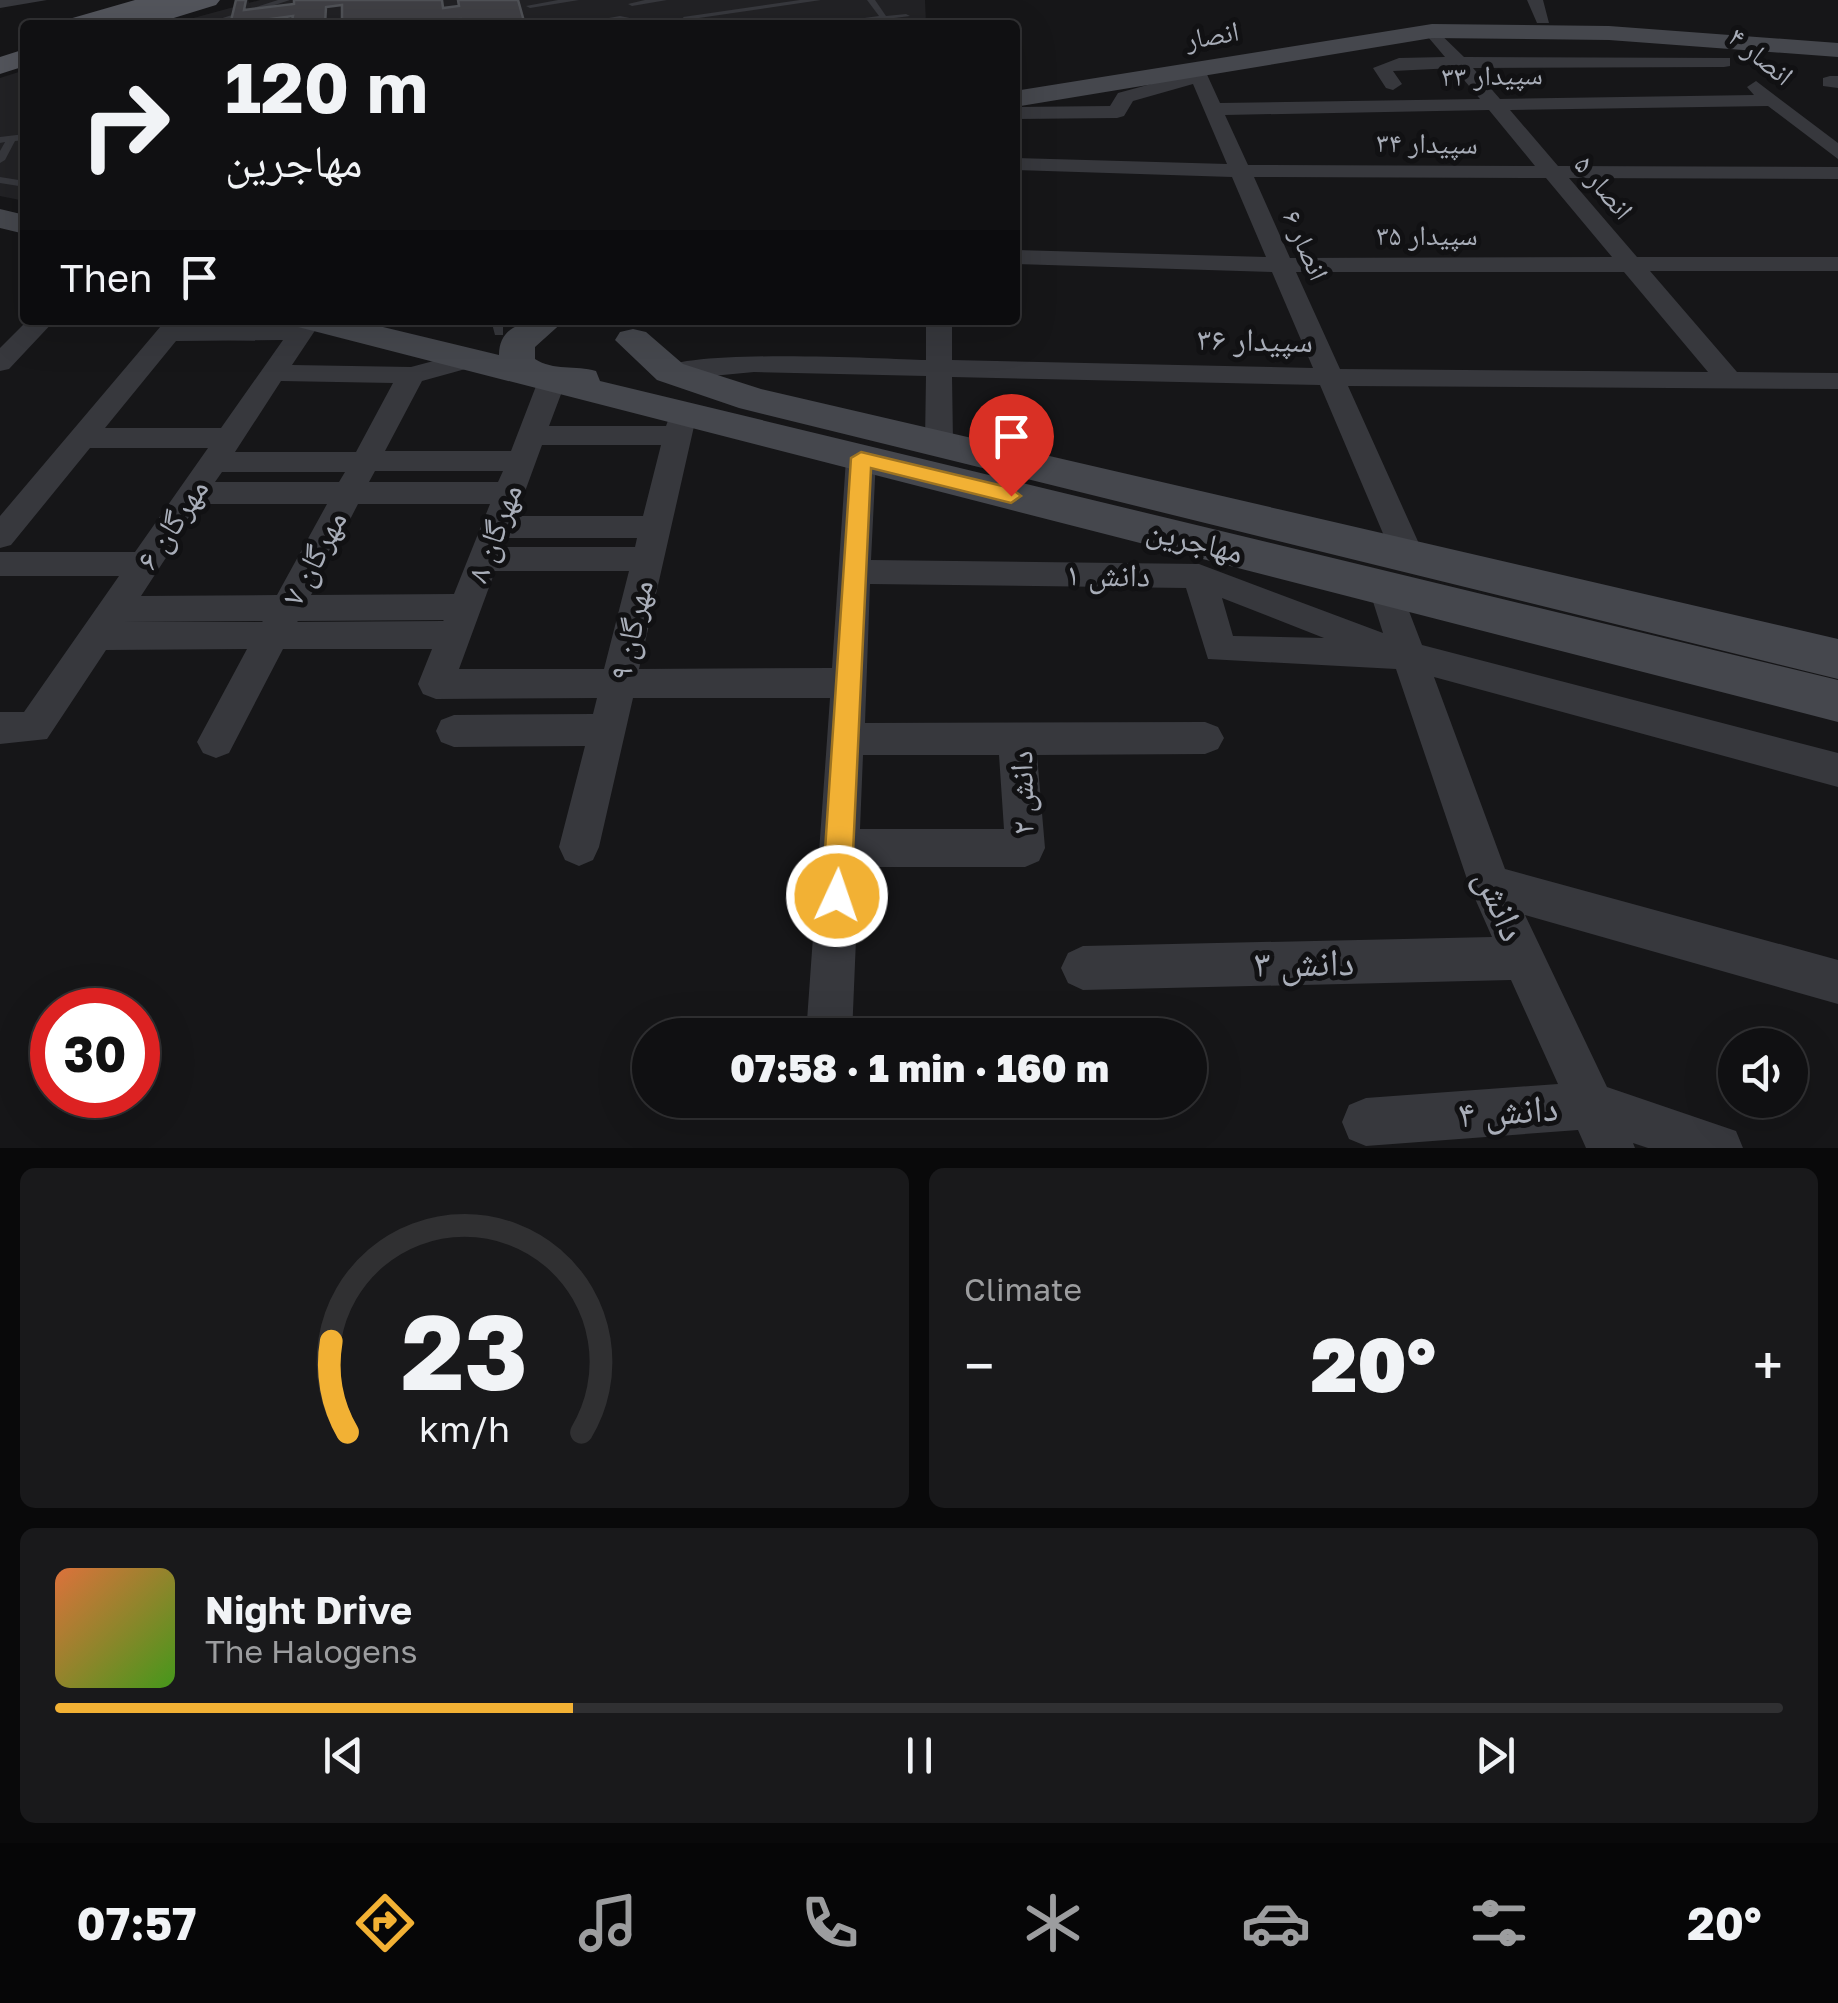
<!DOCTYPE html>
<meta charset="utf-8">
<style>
:root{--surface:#101012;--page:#19191b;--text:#f1f3f6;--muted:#9c9d9f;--line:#303032;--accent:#f2b134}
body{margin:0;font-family:"Golos Text","Noto Naskh Arabic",sans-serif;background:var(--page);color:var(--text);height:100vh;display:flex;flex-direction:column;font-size:38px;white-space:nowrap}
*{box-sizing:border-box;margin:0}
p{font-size:32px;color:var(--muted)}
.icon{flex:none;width:55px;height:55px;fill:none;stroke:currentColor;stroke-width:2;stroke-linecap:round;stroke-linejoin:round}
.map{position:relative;height:1148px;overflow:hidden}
.side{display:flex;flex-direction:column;gap:20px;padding:20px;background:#09090a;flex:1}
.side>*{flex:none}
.guide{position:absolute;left:20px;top:20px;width:1000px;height:305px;border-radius:10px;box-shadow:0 10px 40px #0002,0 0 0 2px var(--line);background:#101012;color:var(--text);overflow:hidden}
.tools{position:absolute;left:1718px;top:1028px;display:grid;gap:20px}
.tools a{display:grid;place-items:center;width:90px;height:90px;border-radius:50%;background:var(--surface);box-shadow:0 10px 40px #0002,0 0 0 2px var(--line);font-size:50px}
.speed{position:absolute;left:30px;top:988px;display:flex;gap:20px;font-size:50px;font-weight:700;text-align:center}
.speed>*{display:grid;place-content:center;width:130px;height:130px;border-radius:50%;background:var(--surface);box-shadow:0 10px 40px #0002,0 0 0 2px var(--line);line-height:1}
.speed .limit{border:15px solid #d22;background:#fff;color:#111}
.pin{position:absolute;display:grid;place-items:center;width:85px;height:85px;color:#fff;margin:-102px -42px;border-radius:50% 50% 50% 0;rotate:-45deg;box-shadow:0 0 10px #0007}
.pin .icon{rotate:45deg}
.me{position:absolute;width:110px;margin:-55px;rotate:3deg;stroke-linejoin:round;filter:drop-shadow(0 0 8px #0008)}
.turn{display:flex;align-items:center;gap:35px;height:210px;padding:0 40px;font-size:45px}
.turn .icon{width:130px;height:130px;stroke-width:2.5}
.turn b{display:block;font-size:70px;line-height:85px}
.then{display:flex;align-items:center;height:95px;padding:0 40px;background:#0003;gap:20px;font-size:38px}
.big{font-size:75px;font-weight:800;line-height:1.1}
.side .widget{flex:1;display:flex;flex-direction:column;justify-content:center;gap:15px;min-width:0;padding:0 35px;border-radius:15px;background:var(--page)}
.side .dial{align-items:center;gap:0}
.dial svg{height:260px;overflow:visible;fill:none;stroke:var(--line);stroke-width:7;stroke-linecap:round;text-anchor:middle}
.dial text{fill:var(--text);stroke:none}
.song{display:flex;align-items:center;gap:30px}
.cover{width:120px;height:120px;border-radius:15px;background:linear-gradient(135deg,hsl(20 70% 55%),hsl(100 70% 35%))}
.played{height:10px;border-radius:5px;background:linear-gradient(90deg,var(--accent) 30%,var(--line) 30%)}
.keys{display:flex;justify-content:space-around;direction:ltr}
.heat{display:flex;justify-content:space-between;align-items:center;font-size:55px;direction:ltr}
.side .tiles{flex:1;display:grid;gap:20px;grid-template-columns:1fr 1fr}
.widget:last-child{grid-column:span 2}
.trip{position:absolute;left:632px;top:1018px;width:575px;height:100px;border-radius:50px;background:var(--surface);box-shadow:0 10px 40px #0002,0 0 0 2px var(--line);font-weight:800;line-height:100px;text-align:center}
.tab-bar{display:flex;height:160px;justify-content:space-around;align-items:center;background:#060607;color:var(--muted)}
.tab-bar .icon{width:70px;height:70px}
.tab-bar .current{color:var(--accent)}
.tab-bar b{font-size:45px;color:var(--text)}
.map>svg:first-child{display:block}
</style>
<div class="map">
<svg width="1838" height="1148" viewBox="0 0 1838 1148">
<rect width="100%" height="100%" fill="#161618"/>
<path fill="#222225" d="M 260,0 L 925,0 L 926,25 L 168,25 Z
M 25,70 L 25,201 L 0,196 L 0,78 Z"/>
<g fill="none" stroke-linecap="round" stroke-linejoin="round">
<path fill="#37383d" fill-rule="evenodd" d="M 278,0 L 290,0 L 213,25 L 201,25 Z
M 558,0 L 579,0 L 530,8 L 526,6 Z
M 645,0 L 667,0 L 632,6 L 628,4 Z
M 800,0 L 821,0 L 692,19 L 695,25 L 687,25 L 683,17 Z
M 867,0 L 875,0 L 886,16 L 906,14 L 910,16 L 840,25 L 813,25 L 879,16 Z
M 620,16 L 644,21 L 640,23 L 620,20 L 570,25 Z
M 25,134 L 25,140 L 15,141 L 5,160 L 0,163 L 0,151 L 5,142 L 0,143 L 0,137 Z
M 0,177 L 25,181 L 25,187 L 0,183 Z
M 491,320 L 503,320 L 503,335 L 495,335 Z"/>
<path fill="#37383d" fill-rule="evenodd" d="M 0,0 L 47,0 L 0,8 Z
M 1527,0 L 1543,0 L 1549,23 L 1537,23 Z
M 1432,26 L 1464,57 L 1730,58 L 1730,66 L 1724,67 L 1473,68 L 1500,99 L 1754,95 L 1747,87 L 1756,81 L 1838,143 L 1838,159 L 1768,106 L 1510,110 L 1558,166 L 1838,167 L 1838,179 L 1569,178 L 1637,257 L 1838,257 L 1838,271 L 1650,271 L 1737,372 L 1838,373 L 1838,389 L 1348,386 L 1425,557 L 1420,565 L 1398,565 L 1393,557 L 1320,385 L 952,377 L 953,442 L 939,452 L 925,442 L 926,376 L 754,372 L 670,380 L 657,372 C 675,347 885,359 926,360 L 926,320 L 952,320 L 952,360 L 1313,368 L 1272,272 L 1015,264 L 1015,250 L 1266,257 L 1232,177 L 1015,170 L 1015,158 L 1227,164 L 1193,84 L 1133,101 L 1124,116 L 1117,118 L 1015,119 L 1015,107 L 1110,106 L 1118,93 L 1188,74 L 1186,68 L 1195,63 L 1204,68 L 1220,103 L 1480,99 L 1454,68 L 1393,71 L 1402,84 L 1393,90 L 1386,88 L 1373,68 L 1399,58 L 1445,57 L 1423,31 ZM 1489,110 L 1535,166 L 1248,165 L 1225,115 ZM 1254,177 L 1546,178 L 1612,257 L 1290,258 ZM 1296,272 L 1624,272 L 1708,372 L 1340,369 Z
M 1830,76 L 1838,76 L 1838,88 L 1823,86 L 1823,78 Z
M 28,320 L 55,320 L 9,369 L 0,371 L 0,348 Z
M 166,320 L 192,320 L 188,325 L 322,320 L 292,365 L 411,367 L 471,351 L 480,353 L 484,359 L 480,365 L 422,381 L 385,451 L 511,451 L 538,381 L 552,373 L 566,381 L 549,426 L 666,426 L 673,407 L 693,407 L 697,413 L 639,669 L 832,668 L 846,459 L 861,449 L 876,459 L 871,560 L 1199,564 L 1383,633 L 1369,589 L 1373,580 L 1385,576 L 1397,580 L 1422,645 L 1838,753 L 1838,787 L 1434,677 L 1505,869 L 1838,960 L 1838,1004 L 1525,915 L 1607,1087 L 1736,1131 L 1743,1148 L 1648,1148 L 1633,1143 L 1635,1148 L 1586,1148 L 1578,1130 L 1366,1146 L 1349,1139 L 1342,1122 L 1349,1105 L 1366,1098 L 1558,1084 L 1511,980 L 1083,990 L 1068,983 L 1061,968 L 1068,953 L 1083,946 L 1492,937 L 1469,885 L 1396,669 L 1208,659 L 1186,588 L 870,584 L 865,723 L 1205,722 L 1218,727 L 1224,738 L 1218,749 L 1205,754 L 1037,755 L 1045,848 L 1039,861 L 1025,867 L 859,867 L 852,1035 L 806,1035 L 830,698 L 633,698 L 599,847 L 593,860 L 579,866 L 565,860 L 559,847 L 585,746 L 454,747 L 441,742 L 436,731 L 441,720 L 454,715 L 593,714 L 597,698 L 436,699 L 423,694 L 418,684 L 432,649 L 283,649 L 229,753 L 216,758 L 203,753 L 197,742 L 247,649 L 106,650 L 47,739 L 0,744 L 0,712 L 24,712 L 119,576 L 0,576 L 0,552 L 135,552 L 208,448 L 90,448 L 11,545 L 0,548 L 0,516 ZM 283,340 L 221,428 L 105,428 L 176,341 ZM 281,381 L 393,383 L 356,452 L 235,452 ZM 542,445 L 661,445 L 643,516 L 516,516 ZM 375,471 L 503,471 L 498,482 L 369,482 ZM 222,472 L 345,472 L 339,482 L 215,482 ZM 201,504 L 327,504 L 277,595 L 141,596 ZM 358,504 L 490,504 L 454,594 L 311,595 ZM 508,538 L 637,538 L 635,547 L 504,547 ZM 495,571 L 629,571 L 604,669 L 459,669 ZM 1222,598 L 1324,638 L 1233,636 ZM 444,620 L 443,621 L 297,622 L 298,621 ZM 263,621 L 262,622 L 124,622 ZM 863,755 L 999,755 L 1004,829 L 860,829 Z"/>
<path fill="#45474d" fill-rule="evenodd" d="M 1432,24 L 1609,26 L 1838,43 L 1838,57 L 1609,40 L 1432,38 L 1015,107 L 1015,91 Z
M 0,209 L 25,215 L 25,234 L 0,228 Z
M 292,320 L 354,320 L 499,355 C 499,319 538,320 565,320 L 535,347 L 535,359 C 553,371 576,365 596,371 L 600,381 L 1838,680 L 1838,722 L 298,327 Z
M 633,329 L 646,332 L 683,364 L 761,389 L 1838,639 L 1838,679 L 739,408 L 657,380 L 615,340 L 620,332 Z"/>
<path fill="#53555c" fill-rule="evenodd" d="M 135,0 L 220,0 L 216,5 L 151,25 L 122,25 L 121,20 L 65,25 L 69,19 Z
M 25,49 L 25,66 L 0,74 L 0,57 Z"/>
</g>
<path fill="#212124" d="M 246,0 L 248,0 L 257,21 L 293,16 L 296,25 L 240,25 Z
M 442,0 L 461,0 L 461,19 L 463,25 L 446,25 Z
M 342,5 L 351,25 L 325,25 L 326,7 Z"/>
<path fill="#3f3f44" stroke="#4f5156" stroke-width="2.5" d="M 236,0 L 246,0 L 244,10 L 294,4 L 294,0 L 442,0 L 443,8 L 459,6 L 458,0 L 518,0 L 525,25 L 462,25 L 461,19 L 445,20 L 446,25 L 342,25 L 342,5 L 326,7 L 325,25 L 291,25 L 293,16 L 241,23 L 240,25 L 230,25 Z"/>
<path fill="#f2b134" stroke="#9d7322" stroke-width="2.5" d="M 861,452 L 1011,488 L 1021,496 L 1011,503 L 871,468 L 851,896 L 847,905 L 837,910 L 826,905 L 822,896 L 851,458 Z"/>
<g text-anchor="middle" stroke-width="10" stroke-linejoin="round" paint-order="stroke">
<g font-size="28" fill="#a8adb8" stroke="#111113">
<text transform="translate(1212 35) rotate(-10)" y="10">انصار</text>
<text transform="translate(1761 56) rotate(39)" y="10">انصار ۴</text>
<text transform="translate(1492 75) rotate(-1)" y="10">سپیدار ۳۳</text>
<text transform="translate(1427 143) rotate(1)" y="10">سپیدار ۳۴</text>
<text transform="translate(1604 187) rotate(50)" y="10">انصار ۵</text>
<text x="1427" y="245">سپیدار ۳۵</text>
<text transform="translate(1306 245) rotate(66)" y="10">انصار ۶</text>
</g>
<g font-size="32" fill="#a8adb8" stroke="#111113">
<text transform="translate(1255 340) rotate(1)" y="11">سپیدار ۳۶</text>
<text transform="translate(172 524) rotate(-56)" y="11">مهرگان ۶</text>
<text transform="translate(494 533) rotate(-69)" y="11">مهرگان ۸</text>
<text transform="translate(1195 541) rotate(14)" y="11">مهاجرین</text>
<text transform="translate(314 558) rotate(-62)" y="11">مهرگان ۷</text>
<text transform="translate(1108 575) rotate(1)" y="11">دانش ۱</text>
<text transform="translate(631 630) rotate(-77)" y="11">مهرگان ۹</text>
<text transform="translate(1022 793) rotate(-91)" y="11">دانش ۲</text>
</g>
<g font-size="38" fill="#a8adb8" stroke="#111113">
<text transform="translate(1501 905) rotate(67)" y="13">دانش</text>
<text transform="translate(1304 963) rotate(-1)" y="13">دانش ۳</text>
<text transform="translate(1508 1111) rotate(-4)" y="13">دانش ۴</text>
</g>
</g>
</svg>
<div class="tools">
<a><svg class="icon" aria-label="sound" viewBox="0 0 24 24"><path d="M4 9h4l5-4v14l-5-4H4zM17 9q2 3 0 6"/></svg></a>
</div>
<div class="speed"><div class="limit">30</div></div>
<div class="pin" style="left:1011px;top:496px;background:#d93025"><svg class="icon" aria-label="arrive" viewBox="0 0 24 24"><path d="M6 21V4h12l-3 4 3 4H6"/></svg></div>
<svg class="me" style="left:837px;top:896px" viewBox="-20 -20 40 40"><circle r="17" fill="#f2b134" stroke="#fff" stroke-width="3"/><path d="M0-11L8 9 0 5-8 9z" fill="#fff"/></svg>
<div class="trip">07:58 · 1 min · 160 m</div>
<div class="guide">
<div class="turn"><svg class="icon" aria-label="right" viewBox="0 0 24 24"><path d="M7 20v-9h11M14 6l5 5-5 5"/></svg><div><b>120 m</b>مهاجرین</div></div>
<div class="then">Then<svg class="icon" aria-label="arrive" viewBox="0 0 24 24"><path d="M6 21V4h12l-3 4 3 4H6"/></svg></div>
</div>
</div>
<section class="side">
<div class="tiles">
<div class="widget dial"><svg viewBox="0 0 100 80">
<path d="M14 69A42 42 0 1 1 86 69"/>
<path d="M14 69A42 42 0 0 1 9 41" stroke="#f2b134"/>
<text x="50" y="56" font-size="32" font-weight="700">23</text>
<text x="50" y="72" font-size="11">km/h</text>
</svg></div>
<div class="widget"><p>Climate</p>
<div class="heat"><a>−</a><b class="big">20°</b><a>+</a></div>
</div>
<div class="widget">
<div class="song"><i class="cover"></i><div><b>Night Drive</b><p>The Halogens</p></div></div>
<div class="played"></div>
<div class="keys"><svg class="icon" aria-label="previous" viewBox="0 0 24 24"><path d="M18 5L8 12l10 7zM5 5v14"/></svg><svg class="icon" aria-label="pause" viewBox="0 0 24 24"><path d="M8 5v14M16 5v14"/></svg><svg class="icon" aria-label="next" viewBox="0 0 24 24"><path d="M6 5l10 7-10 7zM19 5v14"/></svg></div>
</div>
</div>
</section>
<nav class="tab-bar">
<b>07:57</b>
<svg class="icon current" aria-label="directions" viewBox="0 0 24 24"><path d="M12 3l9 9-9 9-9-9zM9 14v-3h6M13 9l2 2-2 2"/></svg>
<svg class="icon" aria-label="music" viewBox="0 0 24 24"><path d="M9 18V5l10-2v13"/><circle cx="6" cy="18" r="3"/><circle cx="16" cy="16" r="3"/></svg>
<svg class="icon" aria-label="phone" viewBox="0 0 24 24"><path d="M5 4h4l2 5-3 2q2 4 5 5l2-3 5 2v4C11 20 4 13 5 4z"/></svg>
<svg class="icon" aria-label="climate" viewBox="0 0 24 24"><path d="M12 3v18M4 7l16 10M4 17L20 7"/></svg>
<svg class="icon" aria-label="car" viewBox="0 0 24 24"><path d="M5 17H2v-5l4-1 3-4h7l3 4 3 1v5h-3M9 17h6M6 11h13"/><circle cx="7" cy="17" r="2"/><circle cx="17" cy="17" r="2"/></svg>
<svg class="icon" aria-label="filters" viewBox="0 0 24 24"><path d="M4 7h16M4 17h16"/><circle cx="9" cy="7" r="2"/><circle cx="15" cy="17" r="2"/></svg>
<b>20°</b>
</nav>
